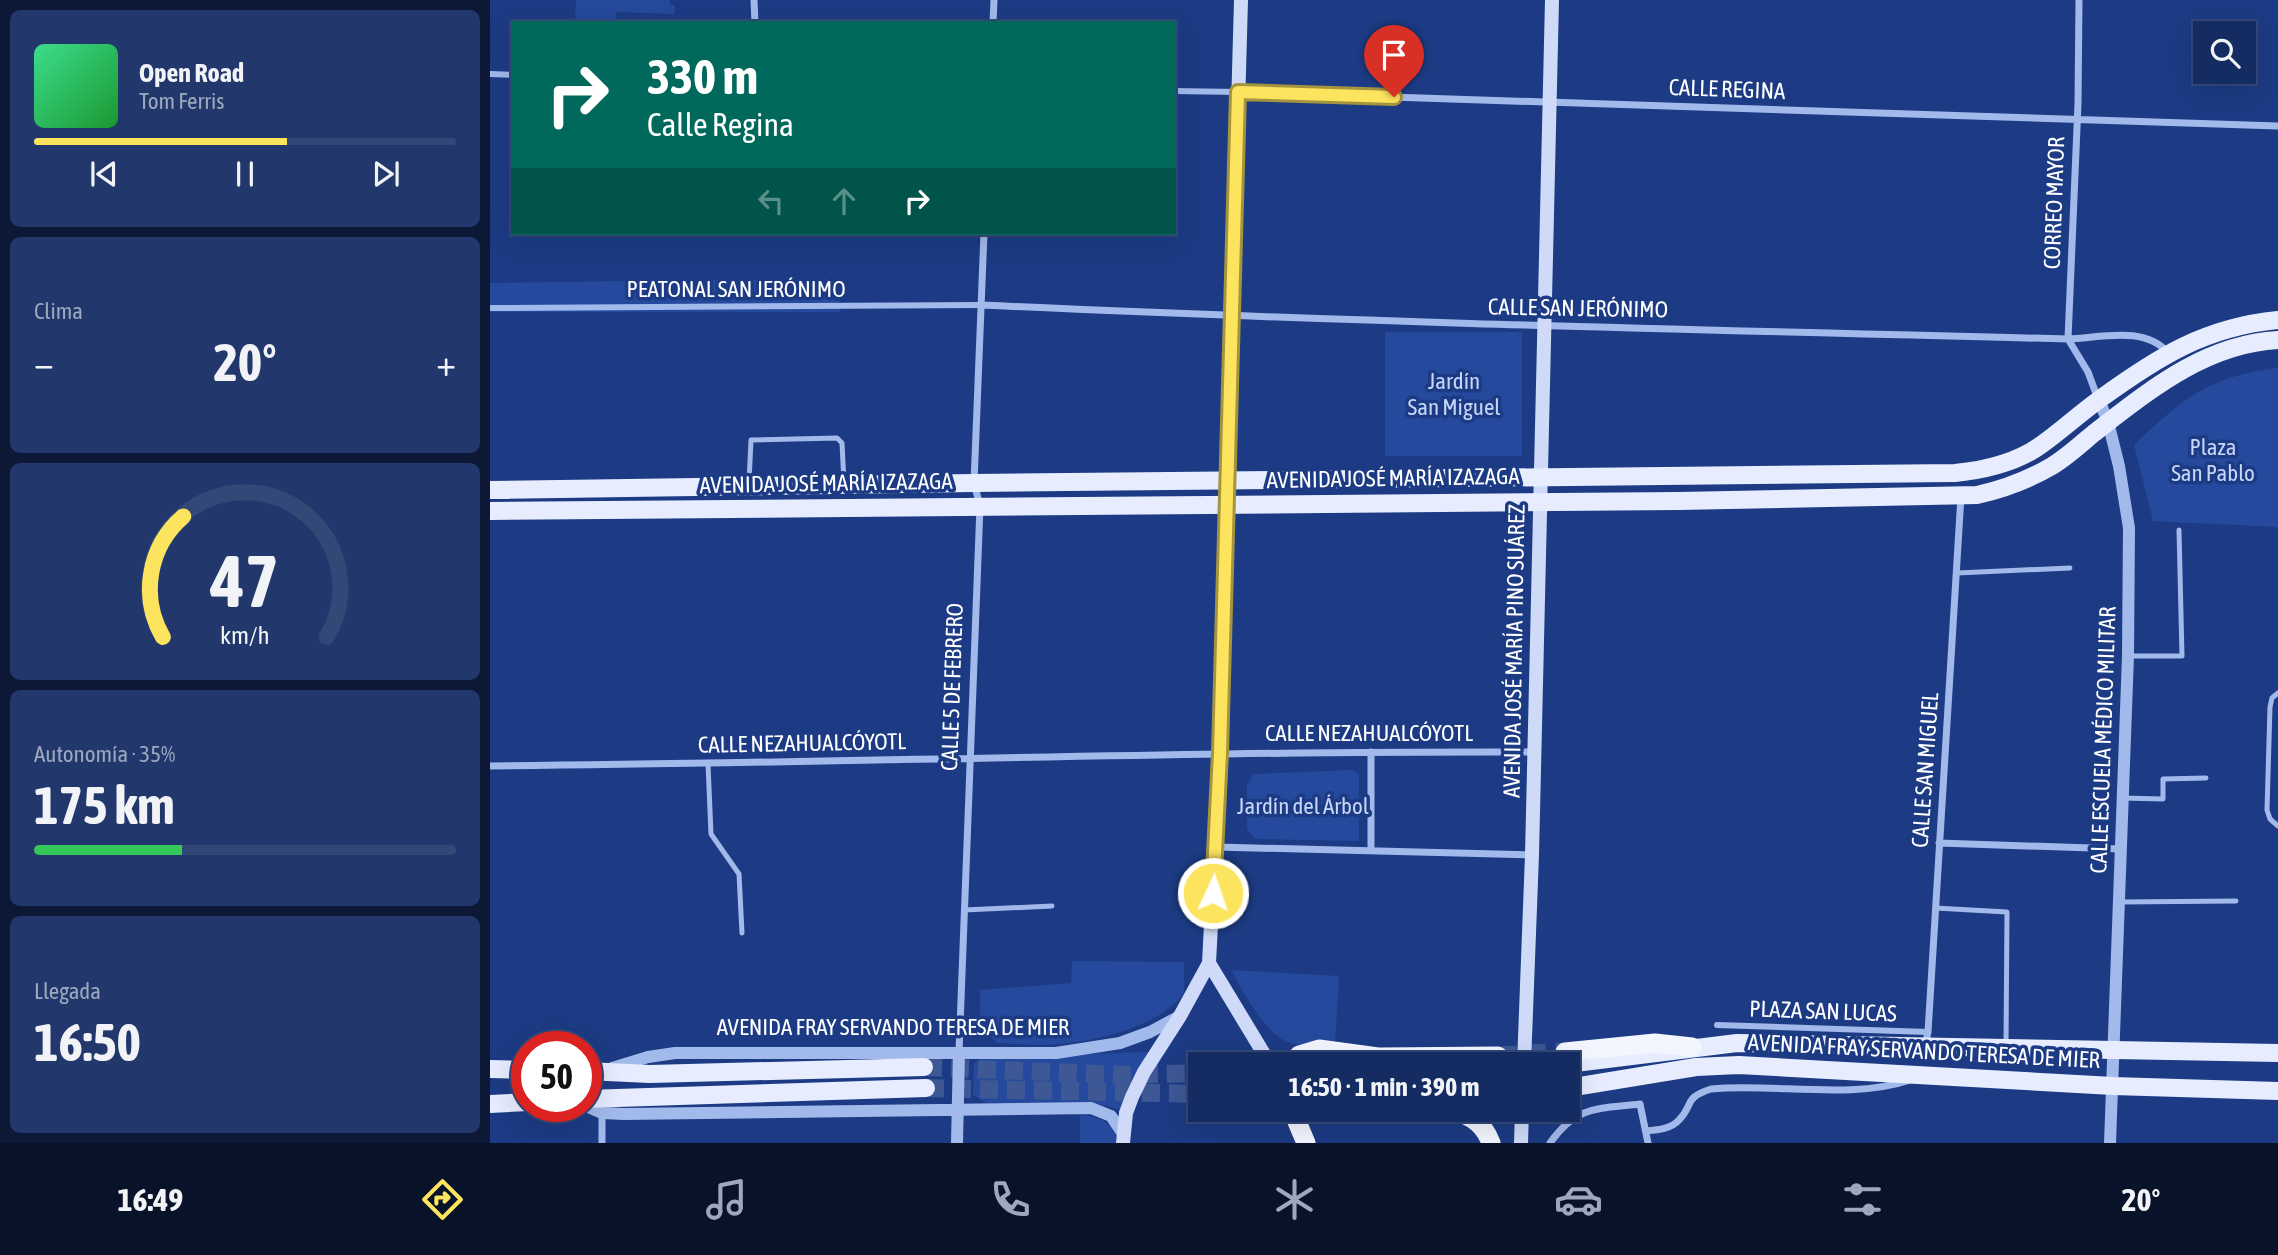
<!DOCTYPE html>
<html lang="es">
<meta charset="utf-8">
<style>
:root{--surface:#152c63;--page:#22386c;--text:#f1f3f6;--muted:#9da7be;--line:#344878;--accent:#fce45f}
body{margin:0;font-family:"Asap Condensed",sans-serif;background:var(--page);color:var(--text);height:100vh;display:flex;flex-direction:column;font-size:26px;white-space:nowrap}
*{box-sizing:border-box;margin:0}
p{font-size:23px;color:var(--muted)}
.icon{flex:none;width:38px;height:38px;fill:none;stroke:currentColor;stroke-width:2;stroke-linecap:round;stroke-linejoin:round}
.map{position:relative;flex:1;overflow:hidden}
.side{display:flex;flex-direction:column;gap:10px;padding:10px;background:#0c1836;width:490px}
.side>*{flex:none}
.guide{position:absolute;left:21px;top:21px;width:665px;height:214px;border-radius:0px;box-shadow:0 7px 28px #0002,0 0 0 2px var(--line);background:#00695c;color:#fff;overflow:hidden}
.fabs{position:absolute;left:1703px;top:21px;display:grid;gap:14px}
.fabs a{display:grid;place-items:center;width:63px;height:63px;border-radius:0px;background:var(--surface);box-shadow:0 7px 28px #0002,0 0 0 2px var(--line);font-size:35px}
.speed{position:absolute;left:21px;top:1031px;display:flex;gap:14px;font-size:35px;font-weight:700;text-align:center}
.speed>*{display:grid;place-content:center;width:91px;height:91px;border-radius:50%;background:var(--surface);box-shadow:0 7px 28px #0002,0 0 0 2px var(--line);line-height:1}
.speed .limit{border:10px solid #d22;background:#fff;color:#111}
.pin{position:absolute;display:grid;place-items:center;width:60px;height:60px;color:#fff;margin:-72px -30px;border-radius:50% 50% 50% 0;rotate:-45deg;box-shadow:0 0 7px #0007}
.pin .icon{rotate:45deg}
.me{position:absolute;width:77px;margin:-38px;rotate:3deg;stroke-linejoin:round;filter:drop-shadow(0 0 5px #0008)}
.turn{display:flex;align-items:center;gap:24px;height:147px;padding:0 21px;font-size:32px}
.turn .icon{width:91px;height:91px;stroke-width:2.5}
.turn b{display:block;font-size:49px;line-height:60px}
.lanes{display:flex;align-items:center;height:66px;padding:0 21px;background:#0003;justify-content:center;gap:35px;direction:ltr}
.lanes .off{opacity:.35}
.big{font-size:52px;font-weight:700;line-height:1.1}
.side .card{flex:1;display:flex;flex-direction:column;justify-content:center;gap:10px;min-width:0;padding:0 24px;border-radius:10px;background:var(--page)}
.side .dial{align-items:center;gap:0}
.dial svg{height:182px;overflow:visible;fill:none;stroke:var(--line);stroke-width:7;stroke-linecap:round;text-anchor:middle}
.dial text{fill:var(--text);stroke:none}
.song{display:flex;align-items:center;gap:21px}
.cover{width:84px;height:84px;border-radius:10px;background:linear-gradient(135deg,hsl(150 70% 55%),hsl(130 70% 35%))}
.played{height:7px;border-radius:4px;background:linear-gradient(90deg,var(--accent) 60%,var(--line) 60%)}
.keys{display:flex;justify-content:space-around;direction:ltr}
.heat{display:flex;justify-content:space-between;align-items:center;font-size:38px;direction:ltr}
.charge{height:10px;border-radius:5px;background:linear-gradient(90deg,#34c759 35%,var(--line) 0)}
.trip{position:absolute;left:698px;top:1052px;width:392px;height:70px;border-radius:0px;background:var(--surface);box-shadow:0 7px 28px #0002,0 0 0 2px var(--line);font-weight:700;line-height:70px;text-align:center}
.menu{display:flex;height:112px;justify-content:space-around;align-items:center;background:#081228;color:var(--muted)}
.menu .icon{width:49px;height:49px}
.menu .on{color:var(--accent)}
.menu b{font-size:32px;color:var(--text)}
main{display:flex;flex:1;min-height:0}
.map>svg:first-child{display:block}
</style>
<main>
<section class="side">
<div class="card">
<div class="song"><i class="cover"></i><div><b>Open Road</b><p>Tom Ferris</p></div></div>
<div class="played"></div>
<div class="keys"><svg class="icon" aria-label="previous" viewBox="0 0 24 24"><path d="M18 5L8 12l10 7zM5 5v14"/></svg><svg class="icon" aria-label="pause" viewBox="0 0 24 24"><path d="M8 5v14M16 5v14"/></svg><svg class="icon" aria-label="next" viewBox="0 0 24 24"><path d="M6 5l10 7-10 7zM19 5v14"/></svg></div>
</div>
<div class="card"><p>Clima</p>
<div class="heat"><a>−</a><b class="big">20°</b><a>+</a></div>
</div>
<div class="card dial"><svg viewBox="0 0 100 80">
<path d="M14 69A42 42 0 1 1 86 69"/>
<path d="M14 69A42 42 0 0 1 23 16" stroke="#fce45f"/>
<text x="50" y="56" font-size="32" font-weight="700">47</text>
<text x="50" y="72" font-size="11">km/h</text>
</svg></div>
<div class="card"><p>Autonomía · 35%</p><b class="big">175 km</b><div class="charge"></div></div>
<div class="card"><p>Llegada</p><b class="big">16:50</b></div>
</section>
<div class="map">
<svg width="1788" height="1143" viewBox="0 0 1788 1143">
<rect width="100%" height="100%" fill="#1c3b84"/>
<path fill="#254a9d" d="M 86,0 L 180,0 L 180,5 L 185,5 L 184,14 L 126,12 L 125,23 L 85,23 Z
M 349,278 L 350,312 L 0,312 L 0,283 Z
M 895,332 L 1032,332 L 1032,456 L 895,456 Z
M 1788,368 L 1788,527 L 1663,521 L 1644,445 C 1693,399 1718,376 1788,368 Z
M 863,770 L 869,774 L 869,841 L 765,839 L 757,829 L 757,785 L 763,774 Z
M 582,961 L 694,962 L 694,993 C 671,1026 605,1042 566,1044 C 547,1046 526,1044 507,1043 L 490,1026 L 490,990 L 581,983 Z
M 741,970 L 849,976 L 845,1044 C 832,1044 818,1046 805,1044 C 778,1040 754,993 741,970 Z
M 660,1052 L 631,1110 L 604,1103 L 496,1103 L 483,1095 L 484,1064 L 492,1057 Z
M 590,1115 C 608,1116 626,1123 627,1143 L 590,1143 Z"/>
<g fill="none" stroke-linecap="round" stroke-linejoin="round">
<path stroke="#3e5896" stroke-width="18" stroke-dasharray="18 9" stroke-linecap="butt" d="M 434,1067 L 634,1075 L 710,1073
M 436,1088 L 710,1094"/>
<path stroke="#3e5896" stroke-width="19" stroke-dasharray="19 10" stroke-linecap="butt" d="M 1008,1056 L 1075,1052"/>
<path stroke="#a2b9eb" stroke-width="5" d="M 259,482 L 261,440 L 347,438 L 352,443 L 354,483
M 1467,573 L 1580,568
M 1638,656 L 1692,656 L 1689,530
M 1788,693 L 1782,698 L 1780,707 L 1777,810 L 1780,819 L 1788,826
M 218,764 L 221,834 L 249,874 L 252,933
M 1632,798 L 1673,799 L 1673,779 L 1716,778
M 1629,902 L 1746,901
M 1445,908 L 1517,912 L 1516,1044
M 474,910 L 562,906"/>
<path stroke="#a2b9eb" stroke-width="6" d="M 0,74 L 23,75
M 684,91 L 748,92
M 0,308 L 491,305
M 1227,1025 L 1438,1032"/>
<path stroke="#a2b9eb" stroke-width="7" d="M 264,0 L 265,23
M 1589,0 L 1588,104 L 1578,339 L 1598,372 L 1608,399
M 503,23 L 504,0
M 748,92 L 1788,126
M 491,305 C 854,322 1216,330 1578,339 C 1610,338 1655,325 1678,353
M 881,752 L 881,851
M 0,766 C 348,763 696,751 1044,752
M 1449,843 L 1631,849
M 726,847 L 1042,855
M 1435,1046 L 1438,1032 L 1471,496
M 469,1052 L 490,506 L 484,483 L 494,233
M 1156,1131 C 1168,1130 1181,1129 1189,1120 C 1204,1105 1193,1098 1221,1089 C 1284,1083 1361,1100 1420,1080
M 112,1143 L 112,1113
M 1060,1143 C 1087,1105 1108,1109 1150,1104 L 1158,1143"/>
<path stroke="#a2b9eb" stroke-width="12" d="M 1609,400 L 1618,422 L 1629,466 L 1639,528 L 1638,656 L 1620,1143
M 122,1068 L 158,1057 L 185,1053 L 566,1053 L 630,1043 L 660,1032 L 690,1016
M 96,1106 L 112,1113 L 134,1114 L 601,1108 L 621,1116 L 633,1134
M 467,1143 L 469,1052"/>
<path stroke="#cedaf8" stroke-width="14" d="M 719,963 L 780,1064
M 1034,1064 L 1042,855 L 1062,0
M 633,1143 L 636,1113 L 642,1097 L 654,1072 L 690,1016 L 719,963 L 730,753 L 751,0
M 1031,1143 L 1032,1110"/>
<path stroke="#e7edfe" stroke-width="18" d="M 0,490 L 484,483 L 1465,473 C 1495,470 1526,463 1551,445 C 1571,431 1589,414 1610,399 C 1668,357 1715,327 1788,320
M 0,511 L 1189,501 L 1487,495 C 1514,489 1538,480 1562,466 C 1577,457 1591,444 1604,433 C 1660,390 1715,344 1788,340
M 1077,1064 L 1247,1043 L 1788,1053
M 0,1069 L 37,1070
M 96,1071 L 160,1074 L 434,1067
M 1078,1088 L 1206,1067 L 1249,1065 L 1623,1086 L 1788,1091
M 96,1099 L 436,1088
M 0,1104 L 37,1102"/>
<path stroke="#f3f6fe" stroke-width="19" d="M 1075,1052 L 1165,1043 L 1202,1047
M 802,1064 L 809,1055 L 829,1049 L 888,1057 L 1008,1056
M 802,1110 L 816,1143
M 954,1110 C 976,1112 993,1121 1001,1143"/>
</g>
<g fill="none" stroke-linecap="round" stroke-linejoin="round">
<defs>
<path id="route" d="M 723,893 L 730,753 L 748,92 L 904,97"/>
</defs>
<use href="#route" stroke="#a4943e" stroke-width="18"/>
<use href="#route" stroke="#fce45f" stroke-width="12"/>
</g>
<g text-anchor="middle" stroke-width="7" stroke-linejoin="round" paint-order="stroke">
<g font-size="23" fill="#fff" stroke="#1c3b84">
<text transform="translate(1237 89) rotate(2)" y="8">CALLE REGINA</text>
<text transform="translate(1564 203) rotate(-88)" y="8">CORREO MAYOR</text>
<text x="246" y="297">PEATONAL SAN JERÓNIMO</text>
<text transform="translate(1088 308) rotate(1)" y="8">CALLE SAN JERÓNIMO</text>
<text transform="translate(903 478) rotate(-1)" y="8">AVENIDA JOSÉ MARÍA IZAZAGA</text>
<text transform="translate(336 483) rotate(-1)" y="8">AVENIDA JOSÉ MARÍA IZAZAGA</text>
<text transform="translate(1024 651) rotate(-89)" y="8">AVENIDA JOSÉ MARÍA PINO SUÁREZ</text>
<text transform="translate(462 687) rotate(-88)" y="8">CALLE 5 DE FEBRERO</text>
<text x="879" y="741">CALLE NEZAHUALCÓYOTL</text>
<text transform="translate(1613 740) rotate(-88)" y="8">CALLE ESCUELA MÉDICO MILITAR</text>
<text transform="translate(312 743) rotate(-1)" y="8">CALLE NEZAHUALCÓYOTL</text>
<text transform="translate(1435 770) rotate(-86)" y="8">CALLE SAN MIGUEL</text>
<text transform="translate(1333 1011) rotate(2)" y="8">PLAZA SAN LUCAS</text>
<text x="403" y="1035">AVENIDA FRAY SERVANDO TERESA DE MIER</text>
<text transform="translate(1434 1051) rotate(3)" y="8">AVENIDA FRAY SERVANDO TERESA DE MIER</text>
</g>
<g font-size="23" fill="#c7d6f8" stroke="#1c3b84">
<text x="964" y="389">Jardín<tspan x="964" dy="26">San Miguel</tspan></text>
<text x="1723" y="455">Plaza<tspan x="1723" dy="26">San Pablo</tspan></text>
<text x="813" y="814">Jardín del Árbol</text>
</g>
</g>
</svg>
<div class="fabs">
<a><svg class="icon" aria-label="search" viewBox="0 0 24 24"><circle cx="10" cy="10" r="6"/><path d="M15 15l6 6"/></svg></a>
</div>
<div class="speed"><div class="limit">50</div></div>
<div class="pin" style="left:904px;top:97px;background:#d93025"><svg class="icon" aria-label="arrive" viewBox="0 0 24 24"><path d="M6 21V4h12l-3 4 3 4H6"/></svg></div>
<svg class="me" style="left:723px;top:893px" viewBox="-20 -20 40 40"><circle r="17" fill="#fce45f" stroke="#fff" stroke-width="3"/><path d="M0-11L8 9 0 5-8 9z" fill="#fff"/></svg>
<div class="trip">16:50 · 1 min · 390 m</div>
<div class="guide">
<div class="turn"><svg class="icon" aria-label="right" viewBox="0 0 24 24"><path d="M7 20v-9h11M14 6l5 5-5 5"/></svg><div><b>330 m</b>Calle Regina</div></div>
<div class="lanes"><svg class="icon off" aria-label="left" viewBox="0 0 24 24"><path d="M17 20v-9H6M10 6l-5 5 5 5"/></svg><svg class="icon off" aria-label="ahead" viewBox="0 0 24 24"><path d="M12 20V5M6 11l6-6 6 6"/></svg><svg class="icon" aria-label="right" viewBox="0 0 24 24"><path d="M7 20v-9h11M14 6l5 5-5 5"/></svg></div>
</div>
</div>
</main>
<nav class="menu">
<b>16:49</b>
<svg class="icon on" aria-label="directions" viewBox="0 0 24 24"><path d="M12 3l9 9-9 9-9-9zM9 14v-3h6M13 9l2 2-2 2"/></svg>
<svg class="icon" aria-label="music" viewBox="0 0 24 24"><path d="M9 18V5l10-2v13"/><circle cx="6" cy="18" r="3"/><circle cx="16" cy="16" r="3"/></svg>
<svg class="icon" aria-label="phone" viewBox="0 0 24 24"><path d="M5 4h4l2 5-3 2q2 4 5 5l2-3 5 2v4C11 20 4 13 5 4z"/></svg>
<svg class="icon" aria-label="climate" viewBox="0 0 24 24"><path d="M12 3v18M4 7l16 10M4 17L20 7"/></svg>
<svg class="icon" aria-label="car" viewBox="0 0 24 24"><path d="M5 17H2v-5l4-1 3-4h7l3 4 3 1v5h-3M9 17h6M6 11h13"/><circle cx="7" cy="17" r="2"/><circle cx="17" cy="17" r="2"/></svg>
<svg class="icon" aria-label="filters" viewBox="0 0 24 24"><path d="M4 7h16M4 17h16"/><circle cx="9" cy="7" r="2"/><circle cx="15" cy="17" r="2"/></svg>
<b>20°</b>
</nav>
